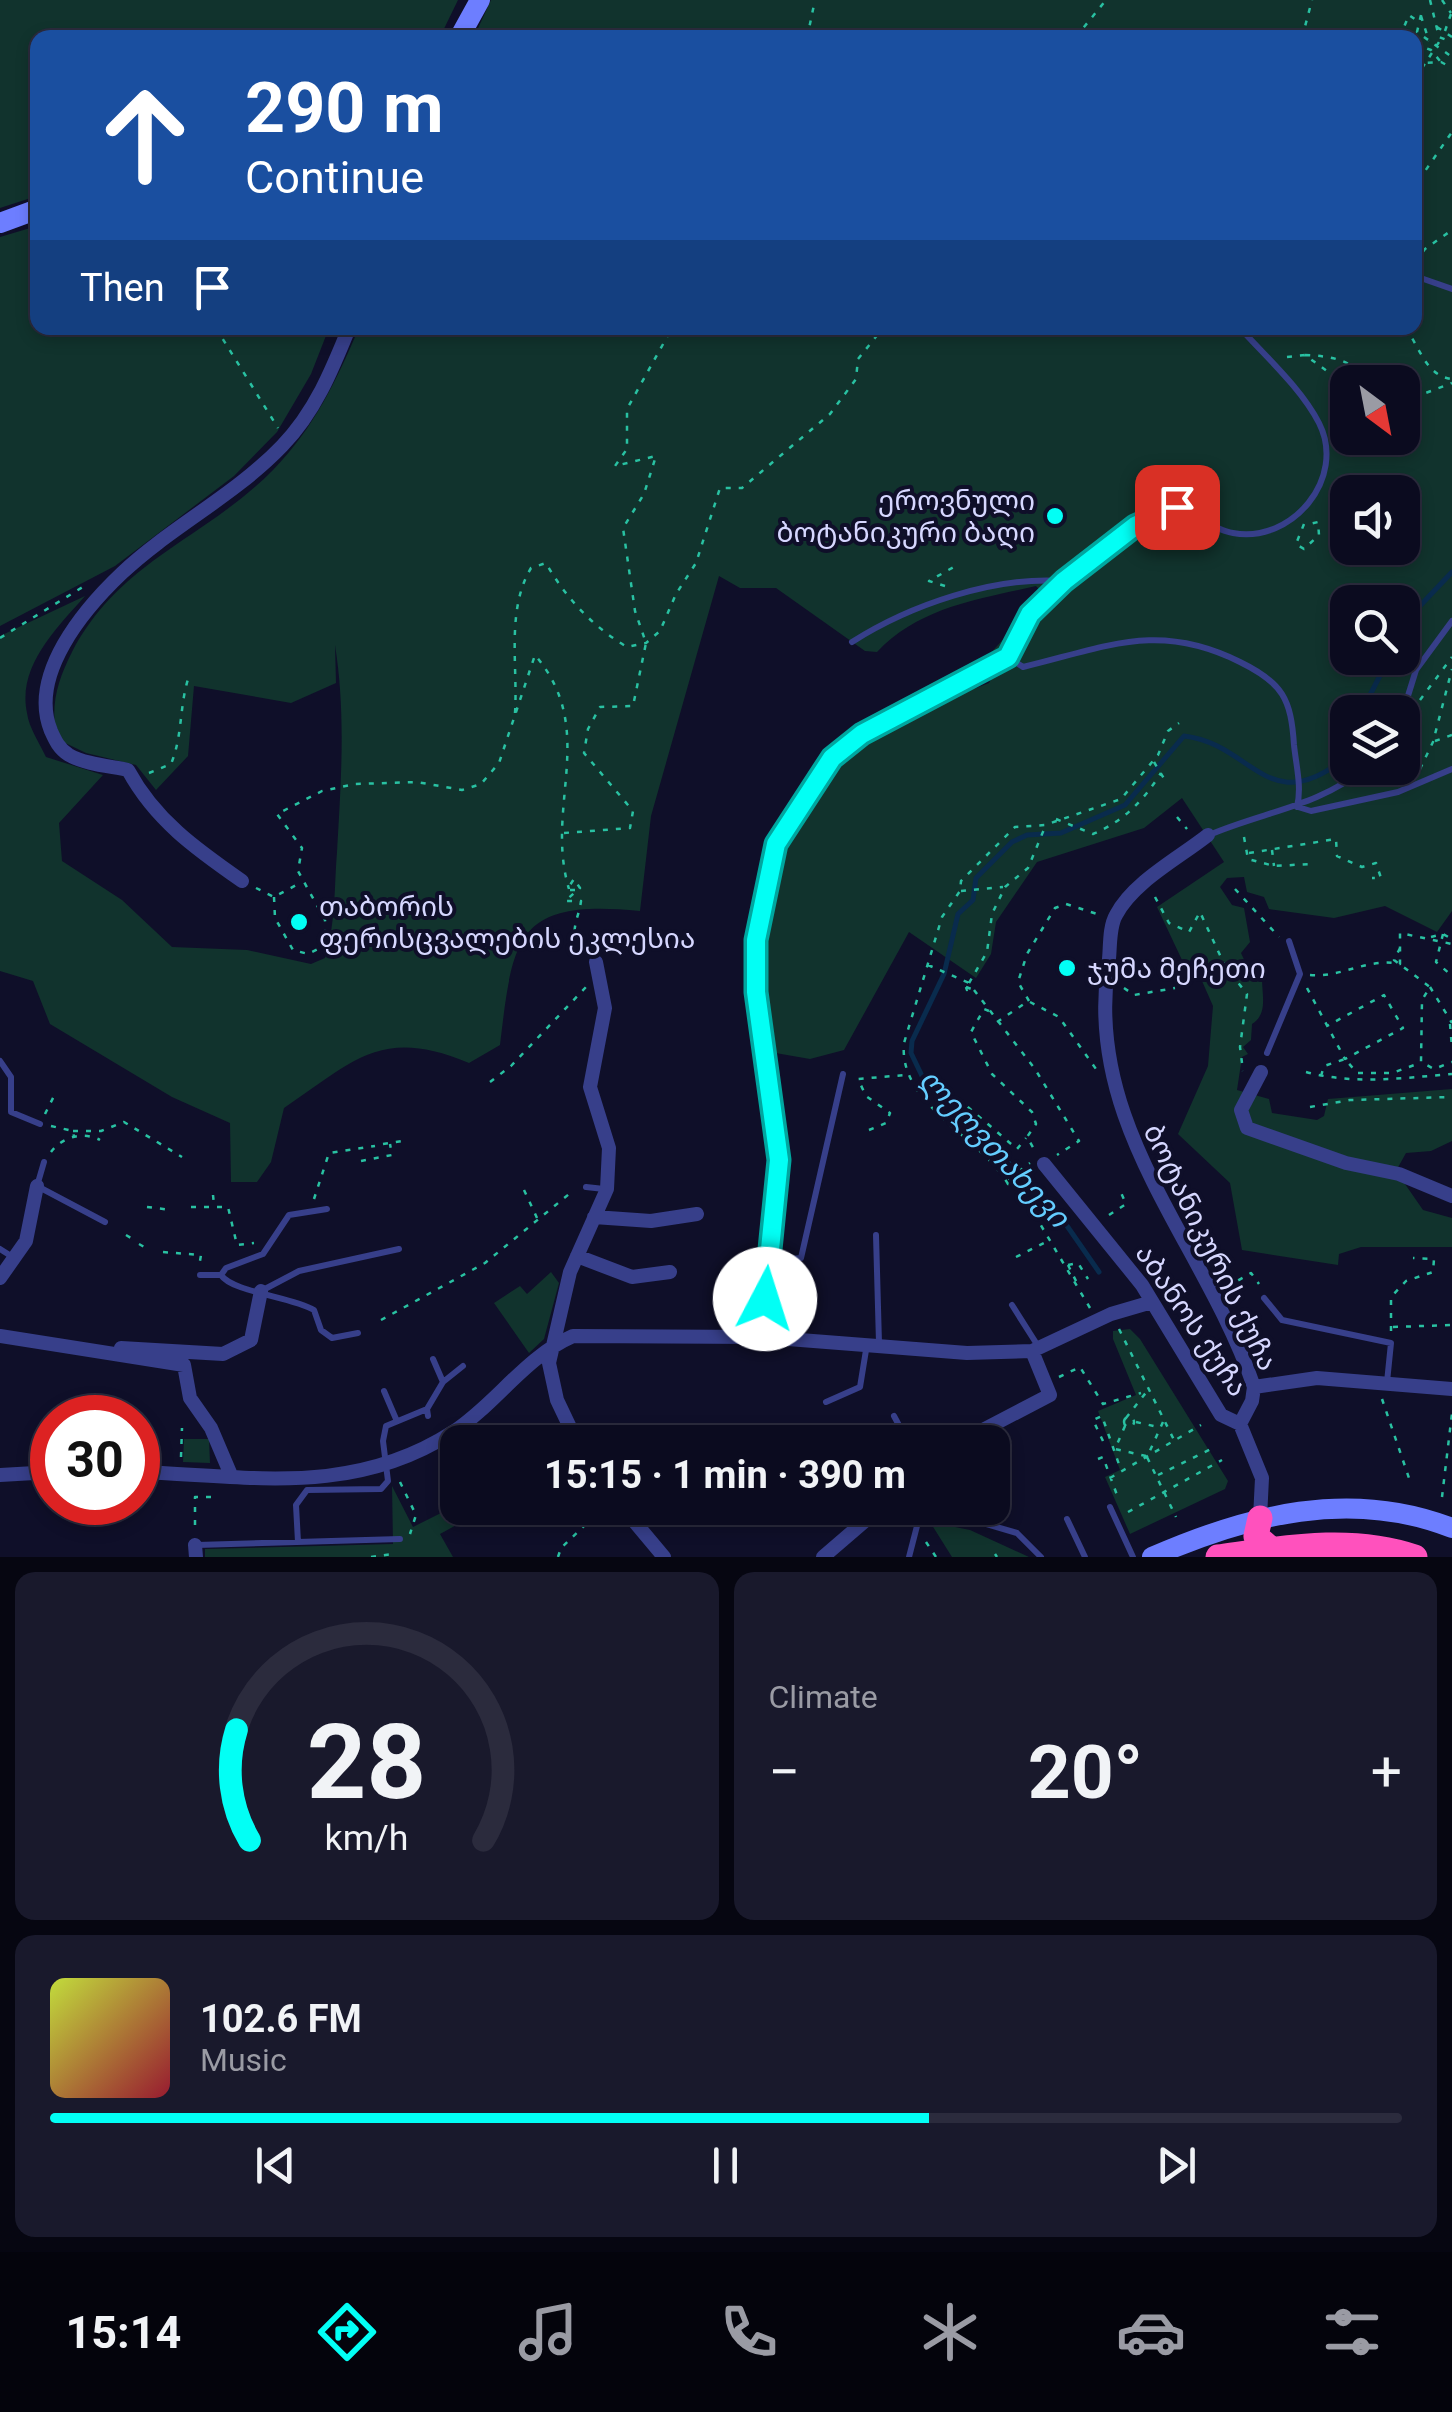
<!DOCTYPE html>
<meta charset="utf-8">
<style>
:root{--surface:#0b0b1f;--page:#19192c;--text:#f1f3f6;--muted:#9a9ba4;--line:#2b2b3d;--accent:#02fff5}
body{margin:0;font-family:Roboto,"Noto Sans Georgian",sans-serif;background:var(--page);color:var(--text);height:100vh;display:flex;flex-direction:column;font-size:38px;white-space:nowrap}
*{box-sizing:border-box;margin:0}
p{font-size:32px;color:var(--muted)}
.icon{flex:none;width:55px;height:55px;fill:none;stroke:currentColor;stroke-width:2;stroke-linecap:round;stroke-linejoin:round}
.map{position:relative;height:1557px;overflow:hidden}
.drawer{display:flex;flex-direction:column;gap:15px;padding:15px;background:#060611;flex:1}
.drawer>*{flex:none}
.guide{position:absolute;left:30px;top:30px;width:1392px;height:305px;border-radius:20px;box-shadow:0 5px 15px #0003,0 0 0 2px var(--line);background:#1a4fa0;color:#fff;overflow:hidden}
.needle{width:65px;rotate:148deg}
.controls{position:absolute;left:1330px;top:365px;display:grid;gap:20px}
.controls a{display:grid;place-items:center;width:90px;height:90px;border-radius:20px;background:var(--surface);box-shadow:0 5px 15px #0003,0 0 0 2px var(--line);font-size:50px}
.speed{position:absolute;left:30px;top:1395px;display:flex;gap:20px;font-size:50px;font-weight:700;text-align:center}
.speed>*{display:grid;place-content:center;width:130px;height:130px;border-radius:50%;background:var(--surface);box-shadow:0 5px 15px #0003,0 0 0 2px var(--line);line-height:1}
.speed .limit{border:15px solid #d22;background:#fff;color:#111}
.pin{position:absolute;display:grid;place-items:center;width:85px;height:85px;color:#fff;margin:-42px;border-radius:20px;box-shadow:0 5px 15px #0006}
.me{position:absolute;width:110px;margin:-55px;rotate:5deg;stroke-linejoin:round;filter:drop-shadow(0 0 8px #0008)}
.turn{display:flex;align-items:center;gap:35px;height:210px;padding:0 50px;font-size:45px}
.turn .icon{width:130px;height:130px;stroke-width:2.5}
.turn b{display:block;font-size:70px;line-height:85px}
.then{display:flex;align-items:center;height:95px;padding:0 50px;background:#0003;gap:20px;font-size:38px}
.big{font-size:75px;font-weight:700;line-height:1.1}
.drawer .widget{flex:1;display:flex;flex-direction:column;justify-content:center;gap:15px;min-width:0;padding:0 35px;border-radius:20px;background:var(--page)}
.drawer .dial{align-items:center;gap:0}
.dial svg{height:260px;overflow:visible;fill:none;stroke:var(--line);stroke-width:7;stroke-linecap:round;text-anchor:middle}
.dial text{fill:var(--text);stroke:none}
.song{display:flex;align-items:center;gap:30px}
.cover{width:120px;height:120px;border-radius:15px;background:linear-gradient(135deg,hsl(70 70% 55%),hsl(350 70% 35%))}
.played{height:10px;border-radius:5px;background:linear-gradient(90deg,var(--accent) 65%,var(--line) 65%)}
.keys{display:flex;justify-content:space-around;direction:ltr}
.heat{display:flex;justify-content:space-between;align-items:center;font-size:55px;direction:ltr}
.drawer .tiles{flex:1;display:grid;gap:15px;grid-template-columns:1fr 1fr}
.widget:last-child{grid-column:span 2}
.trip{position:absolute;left:440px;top:1425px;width:570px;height:100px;border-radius:20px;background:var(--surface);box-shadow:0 5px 15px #0003,0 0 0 2px var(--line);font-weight:700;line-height:100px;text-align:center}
.tabs{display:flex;height:160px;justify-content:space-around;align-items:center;background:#04040c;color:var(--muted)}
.tabs .icon{width:70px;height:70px}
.tabs .active{color:var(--accent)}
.tabs b{font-size:45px;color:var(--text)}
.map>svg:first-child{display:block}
</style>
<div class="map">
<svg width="1452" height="1557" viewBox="0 0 1452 1557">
<rect width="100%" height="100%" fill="#0f0f29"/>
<path fill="#11332d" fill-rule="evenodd" d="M 0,0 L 458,0 L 440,37 L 38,38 L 37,196 L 0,208 Z
M 491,0 L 1452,0 L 1452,911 L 1437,932 L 1385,906 L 1334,918 L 1269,909 L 1264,897 L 1247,892 L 1244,877 L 1227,878 L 1220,887 L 1232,905 L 1244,908 L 1250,942 L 1241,953 L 1251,975 L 1262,978 C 1262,996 1268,1014 1252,1024 L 1251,1040 L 1243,1047 L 1248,1054 L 1242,1057 L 1237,1090 L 1269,1099 L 1272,1113 L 1317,1120 L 1324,1116 L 1328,1099 L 1452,1089 L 1452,1141 L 1431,1151 L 1406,1153 L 1396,1171 L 1423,1210 L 1452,1218 L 1452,1247 L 1361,1247 L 1339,1254 L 1338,1265 L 1242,1250 L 1230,1183 L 1178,1134 L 1208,1066 L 1213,1006 L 1202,981 L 1182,960 L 1157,907 L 1224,862 L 1182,798 L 1144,828 L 1037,862 L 996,922 L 991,954 L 976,978 L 909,932 L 844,1050 L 810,1059 L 764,1051 C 761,925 772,787 896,719 C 924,704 959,695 989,683 L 994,673 L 986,658 L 1044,595 L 1036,586 C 979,599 919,607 877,652 L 865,651 L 776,588 L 740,588 L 719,576 L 651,816 L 640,911 C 517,899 513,935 500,1045 L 469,1063 C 381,1026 354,1061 284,1108 L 271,1162 L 257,1182 L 231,1182 L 230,1123 L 172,1097 L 50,1024 L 33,981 L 0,971 L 0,636 L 85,596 C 57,628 17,666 27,713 C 29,728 40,744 46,757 L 103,775 L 59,823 L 62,861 L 122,900 L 172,947 L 247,950 L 311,964 L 325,958 C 336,923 334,888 337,852 C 341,782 346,714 335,645 L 336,683 L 291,703 L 194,686 L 188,756 L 156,790 L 136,765 L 86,753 L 57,739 C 50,705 57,682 72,652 C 120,560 205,539 273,470 C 314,428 336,381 359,328 L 1415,328 L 1415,38 L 474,37 ZM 1348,382 L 1402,382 L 1402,438 L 1348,438 ZM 1348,492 L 1402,492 L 1402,548 L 1348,548 ZM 1348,602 L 1402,602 L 1402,658 L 1348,658 ZM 1348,712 L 1402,712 L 1402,768 L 1348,768 Z
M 37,226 L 38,328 L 329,328 L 311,374 L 277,432 L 234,476 L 115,566 L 0,626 L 0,237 Z
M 551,1272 L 559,1283 L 544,1339 L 529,1353 L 494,1303 L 520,1286 L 527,1294 Z
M 1130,1329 L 1140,1339 L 1228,1481 L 1225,1489 L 1130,1534 L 1105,1477 L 1120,1470 L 1098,1411 L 1136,1395 L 1113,1339 L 1113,1331 Z
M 184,1439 L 209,1439 L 210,1463 L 183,1462 Z
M 392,1486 L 413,1527 L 457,1505 L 466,1508 L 471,1517 L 440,1534 L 453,1557 L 205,1557 L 205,1549 L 393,1544 Z
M 930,1522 L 970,1530 L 1029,1557 L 952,1557 Z"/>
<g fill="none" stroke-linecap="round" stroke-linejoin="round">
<path stroke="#092b4d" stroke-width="5" d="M 1402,634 L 1417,609 L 1452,572
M 1367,712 L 1370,695 L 1389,658
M 1099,1272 L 1056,1210 L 923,1078 L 911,1053 L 912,1041 L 944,974 L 958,914 L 973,900 L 976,878 L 1012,842 L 1027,835 L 1061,833 L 1125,805 L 1184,736 C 1254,744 1267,822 1348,756"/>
<path stroke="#29c1a2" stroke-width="2.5" stroke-dasharray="5 8" stroke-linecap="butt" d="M 1430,0 L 1439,37 L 1452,42
M 1442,0 L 1451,13
M 1421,15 L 1417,32 L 1452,57
M 1421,16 L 1429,41
M 1437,27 L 1452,37
M 1445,31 L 1451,14
M 807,38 L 815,0
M 1061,38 L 1080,32 L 1106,0
M 1302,38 L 1312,0
M 1407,38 L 1404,27 L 1409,15 L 1416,20
M 1415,44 L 1422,63 L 1441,62 L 1452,68
M 1415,44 L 1431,50 L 1440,61
M 1415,79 L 1441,39
M 1415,174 L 1423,174 L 1452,132
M 1415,262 L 1425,249 L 1452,230
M 216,328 L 278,428
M 1405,328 C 1420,346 1425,376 1452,379
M 1305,355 C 1332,356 1353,360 1369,382
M 1287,357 L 1305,355 L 1331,374 L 1348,403
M 1402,402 L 1452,383
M 1304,524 L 1296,544 L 1304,549 L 1319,535 L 1318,522 L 1306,525
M 945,586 L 929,581 L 959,564
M 0,638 L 86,585
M 1420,700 L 1452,657
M 515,713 C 518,665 506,610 531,568 L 546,563 C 565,597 593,627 627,647 L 646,643 L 660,631 L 676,594 L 696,563 L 720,488 L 742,488 L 830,414 L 856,379 L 858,359 L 883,328
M 1435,741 L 1452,735
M 1154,762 L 1166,782
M 1420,769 L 1433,742 L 1452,669
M 149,773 L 171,764 C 183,735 179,706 189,676
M 1177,817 L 1187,829
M 1056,819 L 1093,834 C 1124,821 1143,801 1161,773
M 564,833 L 630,828 L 633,811 L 584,753 L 588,729 L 600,707 L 633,706 L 646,643 L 635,611 L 623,528 L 644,494 L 656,456 L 615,466 L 627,449 L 627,409 L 672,328
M 1244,837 L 1248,859 L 1274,866 L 1310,864
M 1272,850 L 1274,866
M 1249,853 L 1336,839 L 1337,856 L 1362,867 L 1376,863 L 1381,878 L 1372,878
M 256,888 L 274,897 L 302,882
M 1235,889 L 1279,937
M 570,890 L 575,890 L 570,885 L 574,879 L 580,888 L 565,901 L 581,901 C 579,919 566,935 584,950
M 961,891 L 1003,887
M 274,897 L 275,918 L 293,950 L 308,954 L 326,945 L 325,920 L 298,871 L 302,848 L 277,814 L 322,791 L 355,784 L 417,782 L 462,790 L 481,784 L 499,763 L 535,655 C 599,730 544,806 569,889
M 1155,897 L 1169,923 L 1189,932 L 1200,912 L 1225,966 L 1247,994 L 1240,1047 L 1243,1071
M 1443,934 L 1436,962 L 1451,975
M 1431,937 L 1443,934 L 1452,939
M 1400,948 L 1394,960 L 1430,987 L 1422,1000 L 1421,1062 L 1434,1069 L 1452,1062
M 928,965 L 969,983 L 967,990 L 966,987
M 1310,975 C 1342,978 1368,957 1400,964 L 1400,933 L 1452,944
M 969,983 L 987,952 L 992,914 L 1005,887 L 1028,868 L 1045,827
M 1430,987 L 1452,1023
M 1124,988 L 1134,995 L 1175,988
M 1307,988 L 1345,1059 L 1403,1028 L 1384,995 L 1327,1026
M 974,990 L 1035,1069 L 1079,1141 L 1057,1155
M 1029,1001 L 1018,982 L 1027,954 L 1055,908 L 1066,904 L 1097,914
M 1030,1002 L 1059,1017 L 1096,1069
M 989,1011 L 984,1009 L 971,1032 L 992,1074 L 1032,1112 L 1036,1124 L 1027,1137 L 1034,1149
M 997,1022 L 1027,1002
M 1450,1024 L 1452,1048
M 1306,1072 C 1355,1085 1402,1078 1452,1074
M 1321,1076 L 1324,1066 L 1345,1059 L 1357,1073 L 1392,1073 L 1420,1063
M 490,1082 L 511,1066 L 586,987
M 948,1090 L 1017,1149 L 1026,1138
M 1310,1107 L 1350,1100 L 1452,1097
M 45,1114 L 55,1094
M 51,1126 L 73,1131 L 74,1137
M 869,1130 L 886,1123 L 890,1113 L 866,1096 L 858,1079 L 905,1075
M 73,1131 L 101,1131 L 124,1122 L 182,1157
M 383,1144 L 408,1140
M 51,1152 C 62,1137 83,1131 100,1140
M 361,1161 L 392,1155 L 390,1144
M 1008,1179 L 1030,1163
M 524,1190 L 537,1218
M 213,1195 L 214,1205
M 314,1199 L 329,1153 L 375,1146
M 147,1207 L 172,1210
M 191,1207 L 228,1207 L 237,1245 L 254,1243
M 1109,1215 L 1126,1204 L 1119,1188
M 126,1235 L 131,1238
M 139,1244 L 146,1248
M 163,1252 L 201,1255 L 200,1261
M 1016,1257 L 1050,1240
M 1068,1265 L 1078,1263 L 1088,1279
M 1068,1265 L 1077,1283
M 1227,1287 L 1251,1273 L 1259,1284
M 1090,1308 L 1014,1180 L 1008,1184 C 980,1136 898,1105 904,1043 L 942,917 L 960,891 L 961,881 L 1015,827 L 1045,825 L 1121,799 L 1158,755 L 1168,731 L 1179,723
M 381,1320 L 485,1263 L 574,1190
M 1393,1327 L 1452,1325
M 1119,1329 L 1174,1440
M 1391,1331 L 1391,1297 L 1406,1281 L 1433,1272 L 1434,1259 L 1413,1258
M 1059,1377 L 1080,1367 L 1103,1404 L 1141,1393
M 1382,1399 L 1409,1478
M1124 1422a5 5 0 1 1 10 0a5 5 0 1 1-10 0Z
M 1126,1418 L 1148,1390
M 1136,1422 L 1158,1427
M 1163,1422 L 1147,1457 L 1176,1517
M 1125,1426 L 1115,1449 L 1146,1456
M 1103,1441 L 1093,1420 L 1102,1416 L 1121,1470
M 181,1457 L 182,1428
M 1098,1459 L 1103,1457 L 1117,1495
M 1158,1475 L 1215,1447
M 1110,1478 L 1201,1425
M 400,1482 L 416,1515 L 410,1534
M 1442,1497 L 1452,1413
M 924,1508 L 929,1518
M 1128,1512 L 1222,1460
M 195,1525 L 195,1497 L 213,1497 L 212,1493
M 926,1542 L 936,1557
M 995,1554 L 997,1557
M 371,1557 L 393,1554
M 558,1557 L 561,1548 L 603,1508"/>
<path stroke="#373f8a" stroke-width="6" d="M 1415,276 L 1452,289
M 1240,328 C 1266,357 1301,388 1319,423 C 1347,478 1292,544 1233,533 C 1214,530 1195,514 1177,507 C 1133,520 1058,577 1030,615 C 1021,627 1015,644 1008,657 L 1023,667 C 1107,647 1158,621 1240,662 C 1283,683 1291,699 1294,745 C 1296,765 1302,787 1297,807
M 852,642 C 910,605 994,576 1063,581
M 1402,715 L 1416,670 L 1452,621
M 1298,807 L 1311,811 L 1398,792 L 1452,769
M 1209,835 C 1262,812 1320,806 1365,768
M 1267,1053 L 1300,974 L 1289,941
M 0,1061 L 11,1077 L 11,1112 L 40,1124
M 44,1162 L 37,1186 L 105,1222
M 586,1187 L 604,1189
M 876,1235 L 879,1343
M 0,1249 L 11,1256
M 769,1261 L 801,1258 L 843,1074
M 200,1275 L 221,1275 C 232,1292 292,1297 314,1310 L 321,1330 L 332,1338 L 358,1333
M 221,1275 L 226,1268 L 263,1254 L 289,1215 L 327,1209
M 263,1290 L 299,1271 L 399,1249
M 1264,1298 L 1282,1320 L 1391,1343 L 1387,1382
M 1012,1305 L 1038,1346
M 433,1359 L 443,1382
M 384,1391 L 396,1419
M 826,1402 L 860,1387 L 867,1344
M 427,1409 L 443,1382 L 463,1366
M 894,1416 L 908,1442
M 1110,1507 L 1133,1557
M 942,1511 L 1017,1533 L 1041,1557
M 1067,1519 L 1085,1557
M 298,1542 L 296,1505 L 307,1490 L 381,1489 L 388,1481 L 383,1441 L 386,1426 L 427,1409 L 428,1416
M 197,1545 L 400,1539
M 909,1557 L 917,1526"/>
<path stroke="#373f8a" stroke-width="14" d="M 1208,835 C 1179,858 1133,882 1116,915 C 1108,929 1111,951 1108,967 C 1085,1129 1205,1243 1254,1387 L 1252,1401 L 1240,1424
M 242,881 C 196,849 155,820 128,770 C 109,766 85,764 69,755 C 59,749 55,740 51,731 C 28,675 84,609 122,573 C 172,526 234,496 282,446 C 315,412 332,370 349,328
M 1261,1072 L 1241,1110 L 1247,1128 L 1346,1163 L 1399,1174 L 1452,1196
M 1044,1164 L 1142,1285 L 1221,1415 L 1240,1424 L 1262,1478 L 1260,1518
M 594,1217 L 651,1221 L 697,1214
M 577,1256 L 632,1277 L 670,1272
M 0,1278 L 26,1241 L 37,1186
M 0,1336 L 184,1365 L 190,1398 L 211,1428 L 231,1475
M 761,1337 L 779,1160 L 756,992 L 756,940 L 775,844 L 833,757 L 862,734 L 1008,657
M 121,1348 L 223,1354 L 251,1340 L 261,1291
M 1254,1387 L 1317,1378 L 1452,1389
M 577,1442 L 557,1400 L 549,1363 L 570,1272 L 607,1189 L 609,1148 L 590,1087 L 605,1008 L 596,962
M 960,1442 L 1050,1395 L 1032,1351
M 138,1472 C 251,1476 352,1497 453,1432 C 496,1404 525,1357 573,1336 L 761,1337 L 967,1353 L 1032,1351 L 1111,1314 L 1152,1302
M 0,1475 L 52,1472
M 623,1508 L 664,1557
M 195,1545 L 196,1557
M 823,1557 L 880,1508"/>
<path stroke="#6d7eff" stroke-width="20" d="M 459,38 L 480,0
M 0,223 L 38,209
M 1152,1557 C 1248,1515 1350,1488 1452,1528"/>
<path stroke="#ff51bd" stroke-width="25" d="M 1260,1518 L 1256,1536 L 1271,1549
M 1218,1557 C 1283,1548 1350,1535 1415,1557"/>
<path stroke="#29c1a2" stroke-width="2.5" stroke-dasharray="5 8" stroke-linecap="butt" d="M 966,987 L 974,990"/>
</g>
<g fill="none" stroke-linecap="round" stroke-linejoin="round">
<defs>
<path id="route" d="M 765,1299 L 779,1160 L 756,992 L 756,940 L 776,844 L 832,758 L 862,734 L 1008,657 L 1030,614 L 1064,581 L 1135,526 L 1177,507"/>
</defs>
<use href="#route" stroke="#01a69f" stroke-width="25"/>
<use href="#route" stroke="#02fff5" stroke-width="18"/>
</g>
<g fill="#02fff5" stroke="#0f0f29" stroke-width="4">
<circle cx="1055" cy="516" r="10"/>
<circle cx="299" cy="922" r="10"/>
<circle cx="1067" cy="968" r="10"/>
</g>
<g text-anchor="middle" stroke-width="8" stroke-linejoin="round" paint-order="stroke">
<g font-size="28" fill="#d6d7ff" stroke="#0f0f29" text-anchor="start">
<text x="1035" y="510" text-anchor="end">ეროვნული<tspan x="1035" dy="32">ბოტანიკური ბაღი</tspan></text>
<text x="319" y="916">თაბორის<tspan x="319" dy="32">ფერისცვალების ეკლესია</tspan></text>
<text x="1087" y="978">ჯუმა მეჩეთი</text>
</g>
<g font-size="28" fill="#d6d7ff" stroke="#0f0f29">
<text transform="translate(1211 1247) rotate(64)" y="10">ბოტანიკურის ქუჩა</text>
<text transform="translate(1192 1320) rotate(56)" y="10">აბანოს ქუჩა</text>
</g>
<g font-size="30" font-style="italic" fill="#64cdff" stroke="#0f0f29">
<text transform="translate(994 1148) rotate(47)" y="10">ლეღვთახევი</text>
</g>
</g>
</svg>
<div class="controls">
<a><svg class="needle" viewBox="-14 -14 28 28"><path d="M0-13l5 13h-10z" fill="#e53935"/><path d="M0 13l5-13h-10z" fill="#9a9ba4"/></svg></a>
<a><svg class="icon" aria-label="sound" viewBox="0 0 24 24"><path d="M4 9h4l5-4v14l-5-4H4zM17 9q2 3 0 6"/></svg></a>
<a><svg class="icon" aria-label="search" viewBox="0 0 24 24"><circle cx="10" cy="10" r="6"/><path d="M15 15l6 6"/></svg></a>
<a><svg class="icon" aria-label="layers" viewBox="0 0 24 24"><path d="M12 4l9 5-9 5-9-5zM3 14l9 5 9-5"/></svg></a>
</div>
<div class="speed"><div class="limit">30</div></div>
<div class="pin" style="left:1177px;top:507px;background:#d93025"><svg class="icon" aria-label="arrive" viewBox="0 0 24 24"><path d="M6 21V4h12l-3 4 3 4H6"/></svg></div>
<svg class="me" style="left:765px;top:1299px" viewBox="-20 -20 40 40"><circle r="19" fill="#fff"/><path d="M0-13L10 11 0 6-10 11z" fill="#02fff5"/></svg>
<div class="trip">15:15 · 1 min · 390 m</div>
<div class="guide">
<div class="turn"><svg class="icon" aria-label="ahead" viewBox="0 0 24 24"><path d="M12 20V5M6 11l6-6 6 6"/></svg><div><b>290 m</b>Continue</div></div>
<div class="then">Then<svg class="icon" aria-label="arrive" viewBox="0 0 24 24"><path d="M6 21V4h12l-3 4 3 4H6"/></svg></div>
</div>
</div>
<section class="drawer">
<div class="tiles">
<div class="widget dial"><svg viewBox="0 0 100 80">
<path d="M14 69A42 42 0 1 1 86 69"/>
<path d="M14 69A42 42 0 0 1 10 35" stroke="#02fff5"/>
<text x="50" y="56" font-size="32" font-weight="700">28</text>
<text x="50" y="72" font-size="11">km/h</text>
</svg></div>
<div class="widget"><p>Climate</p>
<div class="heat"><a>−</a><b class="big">20°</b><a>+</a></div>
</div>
<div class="widget">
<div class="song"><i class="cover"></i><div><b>102.6 FM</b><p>Music</p></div></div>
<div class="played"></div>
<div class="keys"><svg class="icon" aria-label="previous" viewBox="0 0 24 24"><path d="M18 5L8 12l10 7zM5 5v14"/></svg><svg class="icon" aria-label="pause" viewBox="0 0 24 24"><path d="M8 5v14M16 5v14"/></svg><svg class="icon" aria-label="next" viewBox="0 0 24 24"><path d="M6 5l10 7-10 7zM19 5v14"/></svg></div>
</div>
</div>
</section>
<nav class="tabs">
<b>15:14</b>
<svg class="icon active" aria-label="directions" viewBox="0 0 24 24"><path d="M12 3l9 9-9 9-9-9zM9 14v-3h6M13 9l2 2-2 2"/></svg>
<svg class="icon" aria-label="music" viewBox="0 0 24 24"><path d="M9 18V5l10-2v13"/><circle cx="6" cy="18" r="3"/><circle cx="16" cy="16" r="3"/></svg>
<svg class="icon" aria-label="phone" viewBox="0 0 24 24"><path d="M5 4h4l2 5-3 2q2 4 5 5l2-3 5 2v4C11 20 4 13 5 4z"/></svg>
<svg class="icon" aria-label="climate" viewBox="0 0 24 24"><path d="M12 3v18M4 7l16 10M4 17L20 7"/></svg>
<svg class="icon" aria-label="car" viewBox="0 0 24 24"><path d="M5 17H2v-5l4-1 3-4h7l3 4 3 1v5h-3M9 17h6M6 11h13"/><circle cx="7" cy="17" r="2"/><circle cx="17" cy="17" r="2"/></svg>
<svg class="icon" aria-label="filters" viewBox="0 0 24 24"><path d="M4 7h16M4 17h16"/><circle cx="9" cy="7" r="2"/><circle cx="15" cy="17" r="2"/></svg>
</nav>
